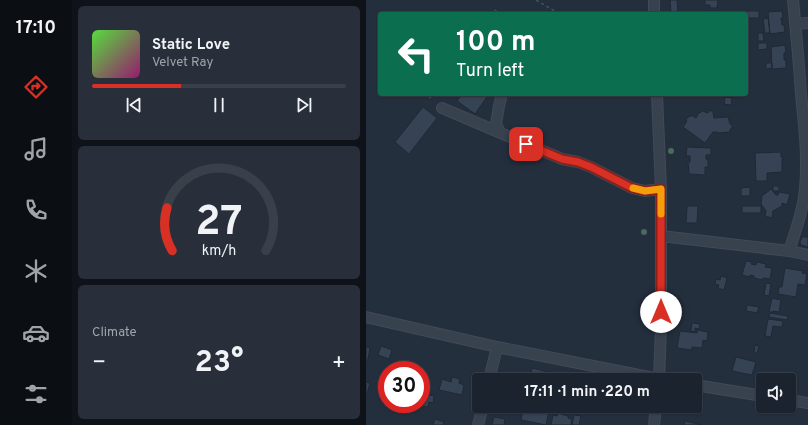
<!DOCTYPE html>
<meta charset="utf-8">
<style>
:root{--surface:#1b232e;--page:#282f3a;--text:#f1f3f6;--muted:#a0a4aa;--line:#39404a;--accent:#d93025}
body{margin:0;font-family:Overpass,sans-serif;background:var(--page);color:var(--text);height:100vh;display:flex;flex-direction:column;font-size:15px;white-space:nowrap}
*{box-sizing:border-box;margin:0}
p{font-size:13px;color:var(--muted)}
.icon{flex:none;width:22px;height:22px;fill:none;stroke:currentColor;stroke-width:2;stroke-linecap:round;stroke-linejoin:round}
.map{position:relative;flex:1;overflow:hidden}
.sheet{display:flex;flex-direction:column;gap:6px;padding:6px;background:#0f1319;width:294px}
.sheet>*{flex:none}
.hud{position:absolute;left:12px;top:12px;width:370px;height:84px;border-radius:4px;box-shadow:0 1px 3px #0004,0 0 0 1px var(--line);background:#0b6e4f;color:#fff;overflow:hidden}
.fabs{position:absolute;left:390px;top:373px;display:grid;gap:8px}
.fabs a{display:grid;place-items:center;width:40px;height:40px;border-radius:4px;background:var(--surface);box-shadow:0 1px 3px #0004,0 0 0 1px var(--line);font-size:20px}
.speed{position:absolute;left:12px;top:361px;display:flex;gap:8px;font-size:20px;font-weight:700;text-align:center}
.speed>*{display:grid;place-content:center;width:52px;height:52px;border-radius:50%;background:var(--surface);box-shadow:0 1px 3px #0004,0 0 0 1px var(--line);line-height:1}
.speed .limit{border:6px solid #d22;background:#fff;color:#111}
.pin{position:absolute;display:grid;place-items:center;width:34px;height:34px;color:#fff;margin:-17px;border-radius:8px;box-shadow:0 2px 6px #0006}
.me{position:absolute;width:44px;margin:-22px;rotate:0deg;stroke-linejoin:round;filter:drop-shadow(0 0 3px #0008)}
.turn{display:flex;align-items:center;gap:14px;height:84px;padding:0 12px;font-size:18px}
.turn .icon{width:52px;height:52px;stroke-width:2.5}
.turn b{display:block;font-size:28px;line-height:34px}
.big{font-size:30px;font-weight:700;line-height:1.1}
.sheet .card{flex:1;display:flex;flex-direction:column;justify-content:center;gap:6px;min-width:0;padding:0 14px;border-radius:6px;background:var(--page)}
.sheet .dial{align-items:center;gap:0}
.dial svg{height:104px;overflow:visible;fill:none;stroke:var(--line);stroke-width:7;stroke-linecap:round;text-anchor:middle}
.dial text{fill:var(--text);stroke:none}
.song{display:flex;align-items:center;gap:12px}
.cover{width:48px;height:48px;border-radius:6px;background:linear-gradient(135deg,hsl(110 70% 55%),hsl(320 70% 35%))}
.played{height:4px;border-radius:2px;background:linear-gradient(90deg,var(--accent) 35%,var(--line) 35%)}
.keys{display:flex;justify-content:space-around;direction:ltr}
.heat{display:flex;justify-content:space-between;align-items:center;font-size:22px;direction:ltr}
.trip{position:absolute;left:106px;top:373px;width:230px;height:40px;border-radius:4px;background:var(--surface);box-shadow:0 1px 3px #0004,0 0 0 1px var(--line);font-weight:700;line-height:40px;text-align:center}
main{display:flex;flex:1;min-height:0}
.menu{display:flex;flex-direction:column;width:72px;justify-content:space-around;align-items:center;background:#0b0e12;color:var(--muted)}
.menu .icon{width:28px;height:28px}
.menu .current{color:var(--accent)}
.menu b{font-size:18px;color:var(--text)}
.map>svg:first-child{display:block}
</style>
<main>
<nav class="menu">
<b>17:10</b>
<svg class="icon current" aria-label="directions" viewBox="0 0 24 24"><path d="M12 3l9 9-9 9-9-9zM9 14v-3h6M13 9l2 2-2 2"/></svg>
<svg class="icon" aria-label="music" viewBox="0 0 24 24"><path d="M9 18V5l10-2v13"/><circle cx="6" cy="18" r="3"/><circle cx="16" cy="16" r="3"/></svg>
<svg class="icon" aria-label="phone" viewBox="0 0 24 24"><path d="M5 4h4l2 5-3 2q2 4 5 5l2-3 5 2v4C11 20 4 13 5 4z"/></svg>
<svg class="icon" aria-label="climate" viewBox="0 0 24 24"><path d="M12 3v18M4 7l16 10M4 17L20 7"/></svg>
<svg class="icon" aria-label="car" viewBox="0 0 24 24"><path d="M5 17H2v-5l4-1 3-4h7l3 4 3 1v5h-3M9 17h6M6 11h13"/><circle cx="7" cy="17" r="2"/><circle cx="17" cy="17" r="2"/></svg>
<svg class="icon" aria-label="filters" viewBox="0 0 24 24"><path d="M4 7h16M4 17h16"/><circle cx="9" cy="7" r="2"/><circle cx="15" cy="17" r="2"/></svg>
</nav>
<section class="sheet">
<div class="card">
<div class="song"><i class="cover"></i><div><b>Static Love</b><p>Velvet Ray</p></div></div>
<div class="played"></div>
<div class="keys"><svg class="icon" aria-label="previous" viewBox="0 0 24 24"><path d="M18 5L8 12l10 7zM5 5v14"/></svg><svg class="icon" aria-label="pause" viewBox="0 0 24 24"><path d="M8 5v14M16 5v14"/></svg><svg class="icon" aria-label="next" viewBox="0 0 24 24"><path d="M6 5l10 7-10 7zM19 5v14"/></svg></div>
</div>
<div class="card dial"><svg viewBox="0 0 100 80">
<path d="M14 69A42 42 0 1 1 86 69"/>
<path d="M14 69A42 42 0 0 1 10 36" stroke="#d93025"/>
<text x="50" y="56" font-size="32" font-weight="700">27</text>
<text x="50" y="72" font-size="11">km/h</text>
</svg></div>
<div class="card"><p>Climate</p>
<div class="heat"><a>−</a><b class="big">23°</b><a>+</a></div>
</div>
</section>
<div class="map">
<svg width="442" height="425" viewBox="0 0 442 425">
<rect width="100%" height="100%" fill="#242f3e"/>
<path fill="#364354" stroke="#1f2835" d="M 304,0 L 311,0 L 312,14 L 305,14 Z
M 339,0 L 352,0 L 351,8 L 344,8 L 344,5 L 339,5 Z
M 129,8 L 136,14 L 124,14 Z
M 378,11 L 393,11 L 393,18 L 380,18 L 380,13 L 378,13 Z
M 416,11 L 417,18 L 415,18 L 416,25 L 418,25 L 419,32 L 404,34 L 402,12 Z
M 402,18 L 404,33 L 399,33 L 397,19 Z
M 392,33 L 397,33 L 398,41 L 392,41 Z
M 392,43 L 401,43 L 401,49 L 392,50 Z
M 419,45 L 420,53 L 418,53 L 418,60 L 420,60 L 420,68 L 406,69 L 405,47 Z
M 400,63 L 406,63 L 406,68 L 400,69 Z
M 58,94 L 69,94 L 64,100 Z
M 96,94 L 123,94 L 109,114 L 91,101 Z
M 358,94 L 368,94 L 368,97 L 358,97 Z
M 359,97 L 366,98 L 365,105 L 358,104 Z
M 57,107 L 71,118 L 43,154 L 29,142 Z
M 344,110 L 347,112 L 348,118 L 362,117 L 364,124 L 366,125 L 366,129 L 364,129 L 364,132 L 352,133 L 351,132 L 347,132 L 339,143 L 317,127 L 321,121 L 320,120 L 323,116 L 324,117 L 325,115 L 330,118 L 333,112 L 334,113 L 336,111 L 342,113 Z
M 321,147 L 345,148 L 345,155 L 340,155 L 340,159 L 342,159 L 342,167 L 339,167 L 339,175 L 323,174 L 322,162 L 324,162 L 324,156 L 320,156 Z
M 164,149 L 167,158 L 155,162 L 152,153 Z
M 415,152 L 415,157 L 417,157 L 417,159 L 416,159 L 416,172 L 401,173 L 401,181 L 390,181 L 389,153 Z
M 407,186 L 413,186 L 413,191 L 407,191 Z
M 384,187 L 384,196 L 375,196 L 375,188 Z
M 405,189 L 410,195 L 412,195 L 413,192 L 424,194 L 421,205 L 416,203 L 416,206 L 407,211 L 406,218 L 399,216 L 400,211 L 395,204 L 396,196 Z
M 321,206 L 332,206 L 331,223 L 320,223 Z
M 376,206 L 395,206 L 395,213 L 376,213 Z
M 436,237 L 442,237 L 442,248 L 441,248 L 442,247 L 435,245 L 434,242 Z
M 380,261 L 386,262 L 385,264 L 390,265 L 391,262 L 400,264 L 399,267 L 406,268 L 404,279 L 397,278 L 397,280 L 388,278 L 388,276 L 384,275 L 384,277 L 376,275 Z
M 419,268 L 437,271 L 436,273 L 441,274 L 439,285 L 432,284 L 430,297 L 412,294 L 413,287 L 416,287 Z
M 355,276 L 361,278 L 358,290 L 352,288 L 353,285 L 349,284 L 350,279 L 354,280 Z
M 400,283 L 405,284 L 403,296 L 398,295 Z
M 406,298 L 415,300 L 413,312 L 407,311 L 407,312 L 403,312 Z
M 381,305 L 393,307 L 391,313 L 380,311 Z
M 404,313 L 422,316 L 421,320 L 403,317 Z
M 402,319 L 417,321 L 416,327 L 407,326 L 405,337 L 399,336 Z
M 326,323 L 334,324 L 333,329 L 329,328 L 329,332 L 325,331 Z
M 331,330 L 342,332 L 341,341 L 337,340 L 336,348 L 326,347 L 326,350 L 311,348 L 314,331 L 331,333 Z
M 389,345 L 393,346 L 391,353 L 388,353 Z
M 15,346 L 26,350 L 23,359 L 12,355 Z
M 0,347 L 4,348 L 1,364 L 0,364 Z
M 370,357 L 390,362 L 386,375 L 366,371 Z
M 25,362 L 34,365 L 32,370 L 24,369 Z
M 42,365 L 57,369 L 55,375 L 55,370 L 41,370 Z
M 166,368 L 190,374 L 189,380 L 171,380 L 164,379 Z
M 86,377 L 94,379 L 93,383 L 98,385 L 96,395 L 73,390 L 76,379 L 85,382 Z
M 0,382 L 4,383 L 1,394 L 0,393 Z
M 55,393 L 68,396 L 67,403 L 63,402 L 62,407 L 51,405 L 55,404 Z
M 20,400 L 21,400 L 21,404 L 31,404 L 31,408 L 18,404 Z
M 173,406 L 184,406 L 180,425 L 155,420 L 157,409 L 172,412 Z
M 192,413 L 202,416 L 202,418 L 206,419 L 205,425 L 185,425 L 187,415 L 191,416 Z
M 208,415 L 215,416 L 213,425 L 206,425 Z
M 128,417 L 139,419 L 138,425 L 126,425 Z
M 69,419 L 78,422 L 77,425 L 67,425 Z
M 319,421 L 336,425 L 318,425 Z"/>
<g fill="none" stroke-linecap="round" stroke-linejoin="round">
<defs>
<path id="minor" d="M 288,14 L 288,0
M 429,24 L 442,23
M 291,94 L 295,189 L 295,327 L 293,380
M 76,108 L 196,159 L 212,162 L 225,167 L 266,188 L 279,191 L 295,189
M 134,133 L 130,124 L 133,106 L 136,94
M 295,236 L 423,251 L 442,255
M 423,251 C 430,230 437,210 439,189 C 442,157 438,125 435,94 C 433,63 430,31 427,0
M 0,317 L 131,347 L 298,380
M 123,380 L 131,347
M 329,385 L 397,396
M 423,400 L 442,403
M 112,425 L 117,406
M 288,425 L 290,406"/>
</defs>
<use href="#minor" stroke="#414a57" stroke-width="12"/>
<path stroke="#3f5557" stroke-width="1.5" stroke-dasharray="3 3" stroke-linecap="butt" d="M 170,0 L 194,14"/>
<use href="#minor" stroke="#38414e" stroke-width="10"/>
</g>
<g fill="#4b6a5d">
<circle cx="305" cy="151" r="3"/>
<circle cx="278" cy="232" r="3"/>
</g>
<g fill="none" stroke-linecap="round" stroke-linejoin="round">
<defs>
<path id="route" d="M 160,144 L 196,159 L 212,162 L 225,167 L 266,188 L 279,191 L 295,189 L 295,312"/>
</defs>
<use href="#route" stroke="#8d1f18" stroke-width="10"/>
<use href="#route" stroke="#d93025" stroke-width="7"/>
<path stroke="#f59e0b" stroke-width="7" d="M 267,188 L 279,191 L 295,189 L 295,214"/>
</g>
</svg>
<div class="fabs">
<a><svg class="icon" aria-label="sound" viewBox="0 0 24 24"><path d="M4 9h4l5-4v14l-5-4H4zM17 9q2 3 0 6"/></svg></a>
</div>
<div class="speed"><div class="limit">30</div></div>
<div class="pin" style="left:160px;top:144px;background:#d93025"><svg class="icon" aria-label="arrive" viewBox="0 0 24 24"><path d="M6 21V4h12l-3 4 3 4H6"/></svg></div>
<svg class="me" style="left:295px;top:312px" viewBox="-20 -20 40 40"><circle r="19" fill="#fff"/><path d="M0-13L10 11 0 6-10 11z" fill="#d93025"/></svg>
<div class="trip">17:11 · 1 min · 220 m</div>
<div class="hud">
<div class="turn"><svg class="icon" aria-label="left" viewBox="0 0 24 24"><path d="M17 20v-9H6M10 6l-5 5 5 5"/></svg><div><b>100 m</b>Turn left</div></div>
</div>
</div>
</main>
